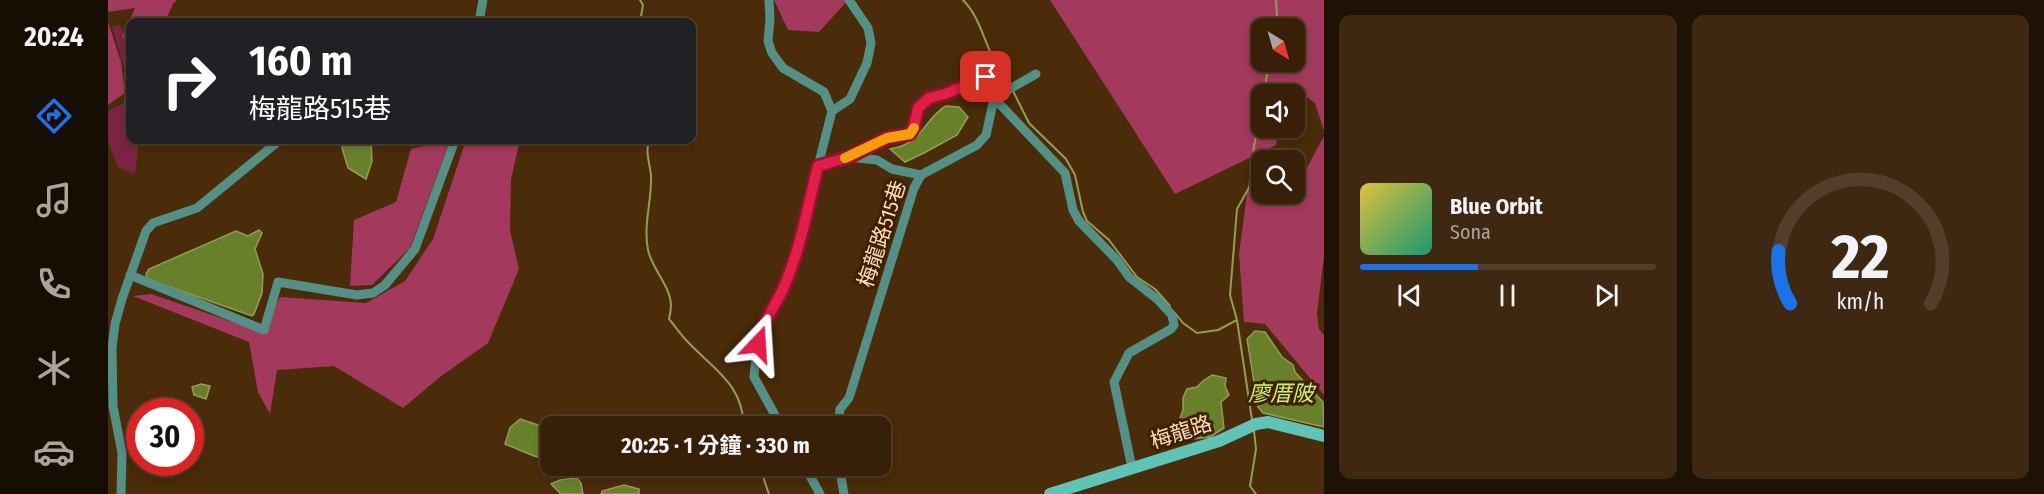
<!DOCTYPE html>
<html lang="zh-TW">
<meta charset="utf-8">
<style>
:root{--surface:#382008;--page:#3f2812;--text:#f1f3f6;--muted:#aba39c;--line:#523e29;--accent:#1a73e8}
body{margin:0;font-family:"Fira Sans Condensed","Noto Sans TC",sans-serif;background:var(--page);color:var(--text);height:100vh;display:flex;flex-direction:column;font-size:22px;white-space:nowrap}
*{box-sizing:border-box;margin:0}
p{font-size:20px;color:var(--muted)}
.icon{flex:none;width:33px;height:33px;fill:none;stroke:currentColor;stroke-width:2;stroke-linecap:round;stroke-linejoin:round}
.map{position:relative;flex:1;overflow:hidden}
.side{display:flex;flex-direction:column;gap:15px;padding:15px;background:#1f1204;width:720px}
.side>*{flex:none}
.top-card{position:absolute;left:18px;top:18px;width:570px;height:126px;border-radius:12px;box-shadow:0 3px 9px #0003,0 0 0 2px var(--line);background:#202124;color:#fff;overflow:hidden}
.needle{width:39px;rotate:143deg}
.tools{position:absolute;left:1143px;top:18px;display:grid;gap:12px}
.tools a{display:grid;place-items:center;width:54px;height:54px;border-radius:12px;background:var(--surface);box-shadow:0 3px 9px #0003,0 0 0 2px var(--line);font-size:30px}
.speed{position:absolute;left:18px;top:398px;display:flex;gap:12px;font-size:30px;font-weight:700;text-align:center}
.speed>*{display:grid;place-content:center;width:78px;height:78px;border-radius:50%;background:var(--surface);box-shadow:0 3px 9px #0003,0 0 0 2px var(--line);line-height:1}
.speed .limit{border:9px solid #d22;background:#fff;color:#111}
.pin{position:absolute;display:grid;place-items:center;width:51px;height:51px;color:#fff;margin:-26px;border-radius:12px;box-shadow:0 3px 9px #0006}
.me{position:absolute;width:66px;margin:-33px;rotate:20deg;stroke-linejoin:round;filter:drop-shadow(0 0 4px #0008)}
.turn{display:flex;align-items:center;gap:21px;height:126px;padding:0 24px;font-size:27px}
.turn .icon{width:78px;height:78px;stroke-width:2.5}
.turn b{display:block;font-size:42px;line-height:51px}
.side .widget{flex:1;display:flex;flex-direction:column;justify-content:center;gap:9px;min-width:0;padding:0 21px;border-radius:12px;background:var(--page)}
.side .dial{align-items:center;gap:0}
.dial svg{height:156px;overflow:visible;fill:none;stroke:var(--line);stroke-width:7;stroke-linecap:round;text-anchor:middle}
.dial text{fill:var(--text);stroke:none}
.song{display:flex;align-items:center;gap:18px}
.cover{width:72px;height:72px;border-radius:9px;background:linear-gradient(135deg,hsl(50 70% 55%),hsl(160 70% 35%))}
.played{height:6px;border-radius:3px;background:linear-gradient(90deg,var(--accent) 40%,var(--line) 40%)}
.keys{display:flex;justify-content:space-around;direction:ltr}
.side .tiles{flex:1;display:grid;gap:15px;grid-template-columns:repeat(2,1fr)}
.trip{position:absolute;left:432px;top:416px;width:351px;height:60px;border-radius:12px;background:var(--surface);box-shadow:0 3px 9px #0003,0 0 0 2px var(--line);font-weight:700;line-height:60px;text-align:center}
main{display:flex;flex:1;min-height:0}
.tab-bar{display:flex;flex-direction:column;width:108px;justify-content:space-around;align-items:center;background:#160d03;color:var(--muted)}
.tab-bar .icon{width:42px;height:42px}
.tab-bar .selected{color:var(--accent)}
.tab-bar b{font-size:27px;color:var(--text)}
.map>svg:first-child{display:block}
</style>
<main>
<nav class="tab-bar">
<b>20:24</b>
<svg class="icon selected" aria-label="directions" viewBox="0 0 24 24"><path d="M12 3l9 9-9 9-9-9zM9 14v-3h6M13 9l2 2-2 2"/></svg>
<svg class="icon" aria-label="music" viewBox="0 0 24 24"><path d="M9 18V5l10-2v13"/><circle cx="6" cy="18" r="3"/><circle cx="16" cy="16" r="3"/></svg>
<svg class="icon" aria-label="phone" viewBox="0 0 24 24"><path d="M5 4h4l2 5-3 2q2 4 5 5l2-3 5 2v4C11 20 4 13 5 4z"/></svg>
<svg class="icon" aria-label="climate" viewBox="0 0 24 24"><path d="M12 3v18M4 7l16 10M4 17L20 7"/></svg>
<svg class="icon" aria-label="car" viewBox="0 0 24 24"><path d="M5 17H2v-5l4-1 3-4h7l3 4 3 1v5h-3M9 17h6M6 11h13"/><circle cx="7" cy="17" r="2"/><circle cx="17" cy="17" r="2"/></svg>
</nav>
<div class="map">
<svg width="1216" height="494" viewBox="0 0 1216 494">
<rect width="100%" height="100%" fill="#4a2b0a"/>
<path fill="#7a2442" d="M 12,25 L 22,45 L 22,82 L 17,71 L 4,27 Z
M 22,100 L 22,140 L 31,140 L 27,174 L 10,167 L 0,142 L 0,111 Z"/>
<path fill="#a3395c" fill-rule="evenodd" d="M 0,0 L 69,0 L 65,4 L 57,22 L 22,22 L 22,48 L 14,36 L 27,8 L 0,12 Z
M 666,0 L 740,0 L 711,32 L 680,30 Z
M 942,0 L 1216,0 L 1216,131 L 1207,103 L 1180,83 L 1177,94 L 1154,94 L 1154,128 L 1171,128 L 1168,145 L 1067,194 ZM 1186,28 L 1186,62 L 1154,62 L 1154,28 Z
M 0,22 L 13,62 L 17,93 L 0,105 Z
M 1216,136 L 1216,256 L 1209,313 L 1211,329 L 1216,335 L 1216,395 L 1157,324 L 1136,322 L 1131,254 L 1142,171 L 1153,180 L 1154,194 L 1173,194 L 1182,199 L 1186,194 L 1187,190 Z
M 342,140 L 302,248 L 264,285 L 242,286 L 246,220 L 288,202 L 303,149 Z
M 358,140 L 412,140 L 403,179 L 402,230 L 411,269 L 380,343 L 332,377 L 295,408 L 226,366 L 169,370 L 162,414 L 150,392 L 141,342 L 25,296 L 43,294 L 151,331 L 172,297 L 258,303 L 297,281 L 325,239 Z"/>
<path fill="#69802b" stroke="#969c58" stroke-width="1.5" d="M 838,106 L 851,107 L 860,117 L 849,135 L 816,153 L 797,162 L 782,149 C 787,148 792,147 796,145 C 814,138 821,115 838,106 Z
M 236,140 L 263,140 L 264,161 L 258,179 L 240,168 L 234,148 Z
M 151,230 L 154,233 L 147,249 L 155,274 L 154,293 L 146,314 L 144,316 L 39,279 L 38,274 L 41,269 L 128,231 L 140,236 Z
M 1147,331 L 1157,332 L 1174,357 L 1185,365 L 1187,372 L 1215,402 L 1216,427 L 1155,413 L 1150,407 L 1139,339 Z
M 1104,375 L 1118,378 L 1117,386 L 1121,395 L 1113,402 L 1116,428 L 1102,437 L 1085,439 L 1069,426 L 1075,410 L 1075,398 L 1079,389 L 1089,387 L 1095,381 Z
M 93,384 L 102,386 L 98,399 L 86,395 L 84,387 Z
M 412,419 L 442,429 L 442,460 L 426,456 L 397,444 L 402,428 Z
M 469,478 L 473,483 L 475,494 L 453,494 L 443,484 L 452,480 Z
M 516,485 L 531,489 L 531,494 L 493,494 L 494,491 Z"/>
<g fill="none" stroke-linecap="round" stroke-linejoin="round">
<path stroke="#969c58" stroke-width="2" d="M 855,0 C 872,17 876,42 887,62 C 891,71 897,79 902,87
M 532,22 L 535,5 L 532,0
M 1165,28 L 1169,15 L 1168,0
M 905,91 L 921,123 L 958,159 L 967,175 L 975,212 L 979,221 L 1001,240 L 1029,277 L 1047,289 L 1062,306
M 1156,94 L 1161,62
M 541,140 C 537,153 542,163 543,176 C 544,200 535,225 540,250 C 544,269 562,285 563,305 C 563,310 562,315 561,319 C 567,326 573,335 579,341 C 606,370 634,383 636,426
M 1067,313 L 1075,323 L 1089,333 L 1110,330 L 1129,320
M 1144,420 L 1129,320 L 1122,295 L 1129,209 L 1143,184 L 1146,146 L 1154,105
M 1146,431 L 1148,449 L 1142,486 L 1148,494
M 651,465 L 661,494"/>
<path stroke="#539086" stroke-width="9" d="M 661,0 L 662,19 L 660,41 L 664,53 L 675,68 L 716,92 L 724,111
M 371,22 L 375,0
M 928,74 L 886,98 L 957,173 L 965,210 L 971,221 L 1009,260 L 1021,277 L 1049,299 L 1064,315 L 1066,325 L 1063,329 L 1021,353 L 1006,382 L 1024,468
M 741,157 L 769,160 L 784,169 L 813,175
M 710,166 L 741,157 L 779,138 L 802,134 L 806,127 L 810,108 L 821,97 L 837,94 L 878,77 L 885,79 L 889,85 L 878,135 L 869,145 L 813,175 L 806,188 L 741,398 L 732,409 L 730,426
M 22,275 L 156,330 L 170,282 L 249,295 L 265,293 L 277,285 L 307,249 L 347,140
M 673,426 L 646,377 L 648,357 L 652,331 L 677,284 L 693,233 L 724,111 L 742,99 L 759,63 L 763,43 L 760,28 L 741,0
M 696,465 L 712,494
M 731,465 L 736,494
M 13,494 L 14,453 L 5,406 L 4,348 L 7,324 L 14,299 L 38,231 L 45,223 L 89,208 L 172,140"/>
<path stroke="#5ec4b5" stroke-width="12" d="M 942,494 L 1111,441 L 1148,424 L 1160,422 L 1216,436"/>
</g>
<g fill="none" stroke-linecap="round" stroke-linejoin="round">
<defs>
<path id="route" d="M 650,344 C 654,321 669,305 677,284 C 693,247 700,205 710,166 L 741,157 L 779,138 L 802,134 L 806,127 L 810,108 L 821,98 L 837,94 L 878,77"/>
</defs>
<use href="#route" stroke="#92132f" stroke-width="15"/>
<use href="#route" stroke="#e11d48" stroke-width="10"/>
<path stroke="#f59e0b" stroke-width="10" d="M 737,158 L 779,138 L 802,134 L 806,128"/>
</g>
<g text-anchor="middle" stroke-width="6" stroke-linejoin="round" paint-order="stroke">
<g font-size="21" fill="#ffddc0" stroke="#3f2100">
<text transform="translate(774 234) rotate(-72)" y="7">梅龍路515巷</text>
<text transform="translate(1073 432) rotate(-18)" y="7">梅龍路</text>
</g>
<g font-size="22" font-style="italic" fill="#ccf466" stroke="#3f2100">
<text x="1173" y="401">廖厝陂</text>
</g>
</g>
</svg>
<div class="tools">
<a><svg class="needle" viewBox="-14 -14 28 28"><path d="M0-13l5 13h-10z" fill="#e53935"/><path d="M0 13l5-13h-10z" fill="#aba39c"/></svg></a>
<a><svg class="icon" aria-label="sound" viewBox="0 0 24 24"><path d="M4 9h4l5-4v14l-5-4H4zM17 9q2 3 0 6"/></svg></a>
<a><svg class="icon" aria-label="search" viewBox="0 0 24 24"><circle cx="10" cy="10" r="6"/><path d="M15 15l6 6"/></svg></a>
</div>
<div class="speed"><div class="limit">30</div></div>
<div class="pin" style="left:878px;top:77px;background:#d93025"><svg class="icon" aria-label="arrive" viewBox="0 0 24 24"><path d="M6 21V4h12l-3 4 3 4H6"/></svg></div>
<svg class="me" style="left:650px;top:344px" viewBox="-20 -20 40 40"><path d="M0-17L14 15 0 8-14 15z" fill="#e11d48" stroke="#fff" stroke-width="4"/></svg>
<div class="trip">20:25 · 1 分鐘 · 330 m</div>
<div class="top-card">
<div class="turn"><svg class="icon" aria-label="right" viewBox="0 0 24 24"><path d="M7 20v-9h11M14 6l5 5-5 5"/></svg><div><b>160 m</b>梅龍路515巷</div></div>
</div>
</div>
<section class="side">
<div class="tiles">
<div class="widget">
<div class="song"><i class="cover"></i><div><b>Blue Orbit</b><p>Sona</p></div></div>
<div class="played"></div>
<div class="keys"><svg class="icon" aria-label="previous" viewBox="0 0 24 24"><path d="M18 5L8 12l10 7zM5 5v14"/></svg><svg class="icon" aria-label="pause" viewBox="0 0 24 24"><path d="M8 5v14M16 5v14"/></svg><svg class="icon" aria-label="next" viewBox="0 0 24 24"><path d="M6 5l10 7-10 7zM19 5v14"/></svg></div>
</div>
<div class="widget dial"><svg viewBox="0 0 100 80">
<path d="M14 69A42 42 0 1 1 86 69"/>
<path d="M14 69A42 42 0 0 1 8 42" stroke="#1a73e8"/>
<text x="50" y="56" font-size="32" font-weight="700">22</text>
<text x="50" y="72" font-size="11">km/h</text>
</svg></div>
</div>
</section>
</main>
